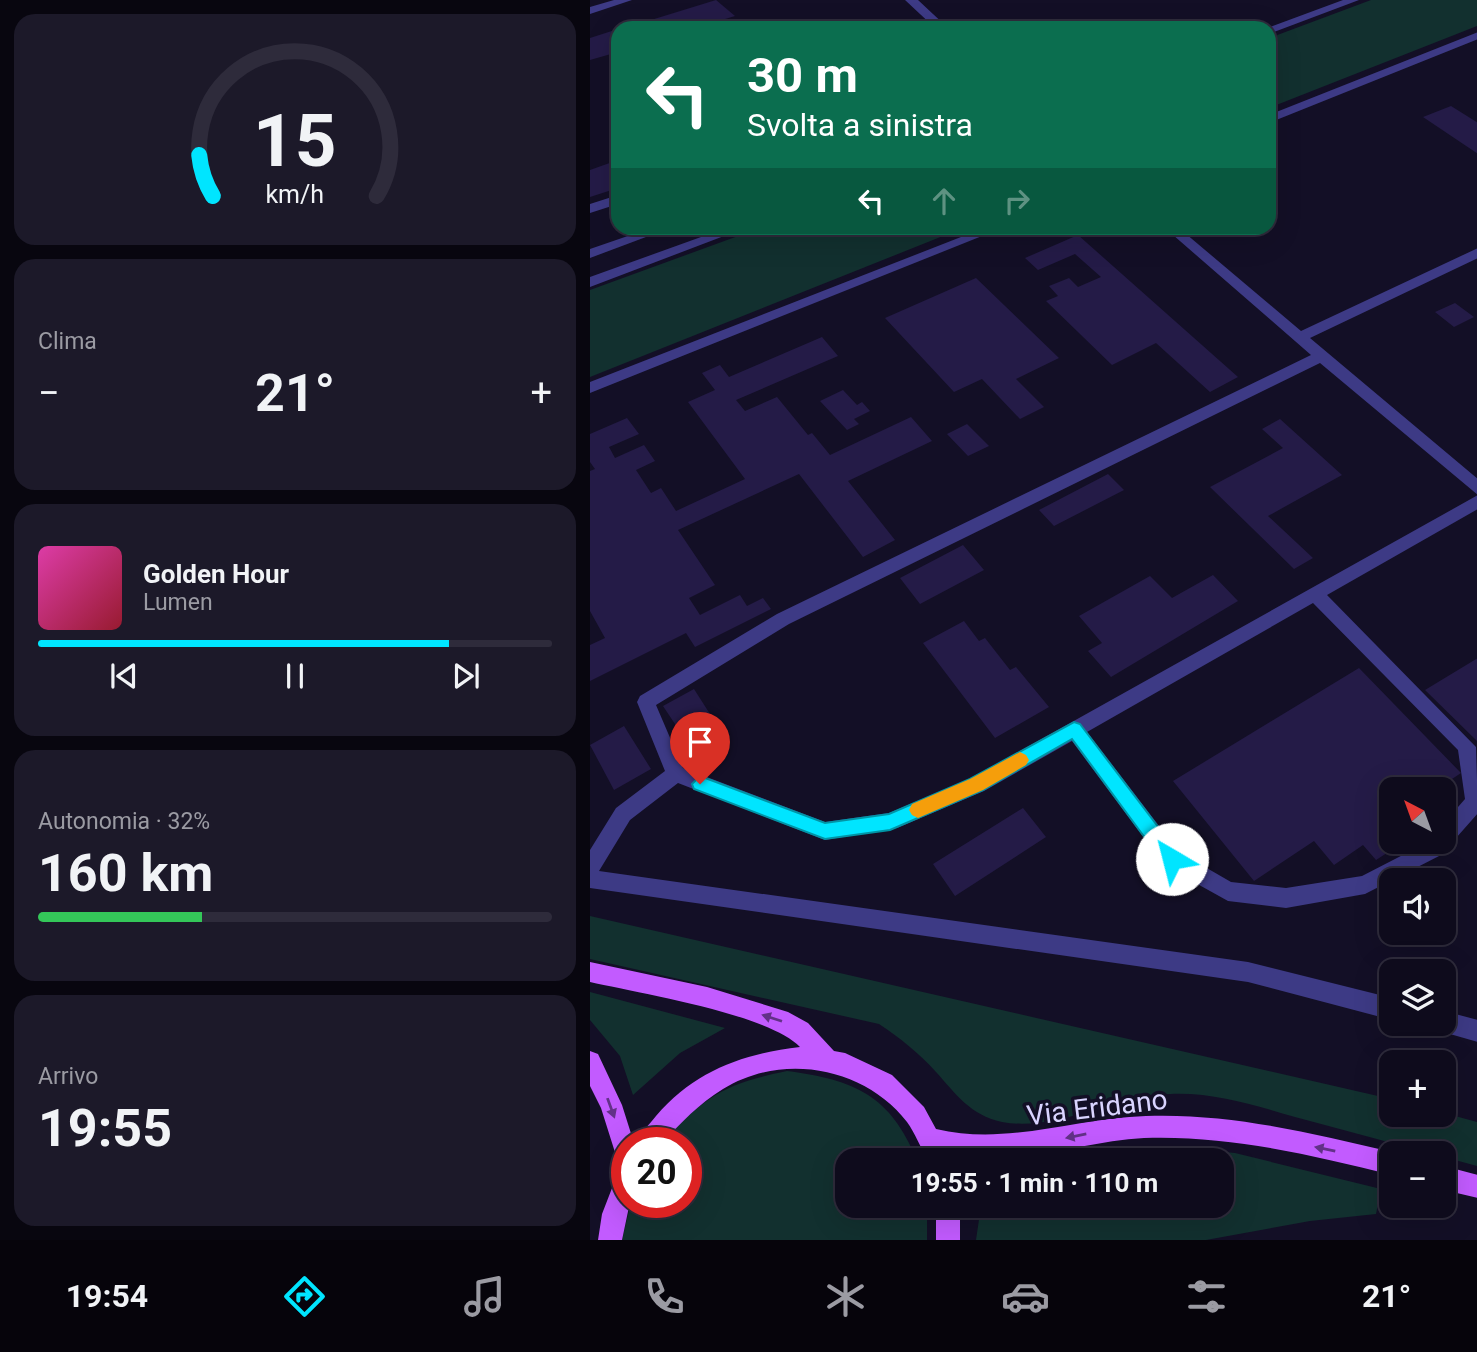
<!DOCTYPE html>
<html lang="it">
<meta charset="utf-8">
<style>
:root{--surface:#0e0b1c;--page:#1c1929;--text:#f1f3f6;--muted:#9b9ba3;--line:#2e2b3b;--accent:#00e5ff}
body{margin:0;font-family:Roboto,sans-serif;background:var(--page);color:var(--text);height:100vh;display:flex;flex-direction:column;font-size:26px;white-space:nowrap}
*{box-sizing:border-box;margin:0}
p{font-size:23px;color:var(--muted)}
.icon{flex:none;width:38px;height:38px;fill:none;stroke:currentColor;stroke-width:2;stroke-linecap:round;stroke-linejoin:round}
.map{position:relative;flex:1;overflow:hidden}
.drawer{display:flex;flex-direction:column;gap:14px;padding:14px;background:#08060f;width:590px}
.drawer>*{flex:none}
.guide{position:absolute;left:21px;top:21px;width:665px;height:214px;border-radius:21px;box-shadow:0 7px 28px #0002,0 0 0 2px var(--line);background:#0b6e4f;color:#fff;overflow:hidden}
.needle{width:46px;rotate:319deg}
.controls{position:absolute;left:789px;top:777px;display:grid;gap:14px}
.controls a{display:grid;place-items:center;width:77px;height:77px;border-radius:14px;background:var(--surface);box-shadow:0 7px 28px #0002,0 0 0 2px var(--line);font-size:35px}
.speed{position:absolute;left:21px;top:1127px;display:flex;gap:14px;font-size:35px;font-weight:700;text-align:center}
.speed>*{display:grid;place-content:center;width:91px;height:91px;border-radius:50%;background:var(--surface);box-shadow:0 7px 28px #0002,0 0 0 2px var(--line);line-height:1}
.speed .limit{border:10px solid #d22;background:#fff;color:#111}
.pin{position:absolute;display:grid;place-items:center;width:60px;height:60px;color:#fff;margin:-72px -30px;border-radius:50% 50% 50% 0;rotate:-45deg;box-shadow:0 0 7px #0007}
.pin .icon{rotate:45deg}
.me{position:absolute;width:77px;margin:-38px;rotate:323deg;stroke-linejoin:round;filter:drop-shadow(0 0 5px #0008)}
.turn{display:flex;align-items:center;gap:24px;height:147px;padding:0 21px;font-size:32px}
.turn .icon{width:91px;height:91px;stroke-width:2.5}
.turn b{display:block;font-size:49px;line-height:60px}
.lanes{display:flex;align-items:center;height:66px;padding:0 21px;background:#0003;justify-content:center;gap:35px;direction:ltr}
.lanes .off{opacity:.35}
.big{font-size:52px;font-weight:700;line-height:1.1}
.drawer .card{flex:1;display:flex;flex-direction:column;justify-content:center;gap:10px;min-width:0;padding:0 24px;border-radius:21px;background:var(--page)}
.drawer .dial{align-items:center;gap:0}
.dial svg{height:182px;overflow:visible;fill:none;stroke:var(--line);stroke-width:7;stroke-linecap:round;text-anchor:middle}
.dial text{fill:var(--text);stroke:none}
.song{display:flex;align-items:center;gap:21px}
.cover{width:84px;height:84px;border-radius:10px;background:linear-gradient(135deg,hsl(320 70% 55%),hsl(350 70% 35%))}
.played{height:7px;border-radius:4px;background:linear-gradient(90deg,var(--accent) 80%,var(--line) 80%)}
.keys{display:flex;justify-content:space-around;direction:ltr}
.heat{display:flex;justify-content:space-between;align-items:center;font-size:38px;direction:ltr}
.charge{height:10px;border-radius:5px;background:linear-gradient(90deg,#34c759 32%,var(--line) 0)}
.trip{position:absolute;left:245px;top:1148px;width:399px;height:70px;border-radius:21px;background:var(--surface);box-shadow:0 7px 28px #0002,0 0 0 2px var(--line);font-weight:700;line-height:70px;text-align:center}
.tab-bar{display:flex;height:112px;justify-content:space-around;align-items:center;background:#06040b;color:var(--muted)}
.tab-bar .icon{width:49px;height:49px}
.tab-bar .current{color:var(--accent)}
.tab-bar b{font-size:32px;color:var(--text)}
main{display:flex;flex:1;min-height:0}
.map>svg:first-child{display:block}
</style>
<main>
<section class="drawer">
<div class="card dial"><svg viewBox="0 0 100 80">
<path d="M14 69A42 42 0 1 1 86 69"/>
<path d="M14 69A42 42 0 0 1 8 51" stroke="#00e5ff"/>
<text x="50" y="56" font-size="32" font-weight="700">15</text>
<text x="50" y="72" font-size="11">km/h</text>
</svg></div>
<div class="card"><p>Clima</p>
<div class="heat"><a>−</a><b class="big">21°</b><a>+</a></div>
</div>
<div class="card">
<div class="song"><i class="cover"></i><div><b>Golden Hour</b><p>Lumen</p></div></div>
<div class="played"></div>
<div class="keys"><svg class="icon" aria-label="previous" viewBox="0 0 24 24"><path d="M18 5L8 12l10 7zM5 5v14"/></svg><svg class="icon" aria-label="pause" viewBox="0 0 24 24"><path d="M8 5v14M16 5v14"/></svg><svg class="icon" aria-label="next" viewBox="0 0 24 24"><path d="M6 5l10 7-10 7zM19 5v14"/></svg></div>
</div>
<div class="card"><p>Autonomia · 32%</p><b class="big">160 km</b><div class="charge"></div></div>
<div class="card"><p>Arrivo</p><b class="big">19:55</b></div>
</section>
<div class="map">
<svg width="888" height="1240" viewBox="0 0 888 1240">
<rect width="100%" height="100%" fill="#130f26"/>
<path fill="#12302f" d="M 781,0 L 887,0 L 887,26 L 679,108 L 679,38 Z
M 170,228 L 373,228 L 0,377 L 0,290 Z
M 0,916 L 801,1099 L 802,1115 L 854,1113 L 887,1122 L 887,1166 L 854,1157 L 854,1153 L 839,1153 C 794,1141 750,1129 705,1117 C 664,1105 623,1092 580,1094 C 526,1096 465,1132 412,1122 C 380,1115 366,1094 346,1072 C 329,1053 310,1038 289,1024 L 0,959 Z
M 0,992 L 135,1028 L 90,1053 L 43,1095 L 30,1056 L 0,1020 Z
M 197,1071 C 265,1080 300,1095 327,1160 L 257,1160 L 257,1206 L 337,1206 L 337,1240 L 32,1240 L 41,1202 L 96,1202 L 96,1143 L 71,1143 C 116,1096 133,1084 197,1071 Z
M 589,1148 L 645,1153 L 791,1189 L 786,1214 L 720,1221 L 616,1240 L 386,1240 L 391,1206 L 632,1206 L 632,1160 L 517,1160 L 535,1154 Z"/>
<path fill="#241b47" d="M 126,0 L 145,16 L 106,28 L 35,28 Z
M 28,29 L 28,52 L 0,60 L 0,38 Z
M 861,106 L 888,123 L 888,154 L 833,117 Z
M 28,160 L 28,188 L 0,197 L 0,170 Z
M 488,235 L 648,377 L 620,392 L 566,343 L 522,365 L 456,301 L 468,296 L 459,286 L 479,278 L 488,287 L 511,277 L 485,254 L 448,270 L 435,258 Z
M 386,278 L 469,358 L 426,379 L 454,407 L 430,419 L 392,379 L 364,392 L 295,318 Z
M 865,303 L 884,317 L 864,327 L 845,312 Z
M 232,337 L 248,356 L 146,400 L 155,411 L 187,397 L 218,435 L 222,433 L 240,455 L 321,417 L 342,441 L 258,481 L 305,540 L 273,557 L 209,474 L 88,530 L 125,585 L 99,598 L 110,615 L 150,595 L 157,606 L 173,598 L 181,609 L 105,647 L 96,633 L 0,681 L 0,645 L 15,638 L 0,611 L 0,471 L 5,469 L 0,462 L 0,434 L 37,418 L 49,434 L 19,447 L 25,458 L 54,445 L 65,461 L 46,470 L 61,493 L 71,488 L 86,511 L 155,479 L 98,402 L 125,390 L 112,373 L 130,365 L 139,377 Z
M 253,390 L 267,405 L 272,402 L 280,411 L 264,419 L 269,424 L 257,430 L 230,401 Z
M 690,419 L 752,475 L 678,516 L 723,558 L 704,569 L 620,487 L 693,448 L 672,429 Z
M 377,424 L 399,446 L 378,456 L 357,434 Z
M 518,474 L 534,490 L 464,526 L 449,510 Z
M 373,545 L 394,570 L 330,604 L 310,578 Z
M 623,575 L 648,601 L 521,677 L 498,651 L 512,643 L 489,616 L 560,576 L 582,598 Z
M 374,621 L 389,641 L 395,638 L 420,670 L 426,667 L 459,707 L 405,738 L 333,643 Z
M 888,658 L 888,742 L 835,690 Z
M 769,668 L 871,773 L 847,789 L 802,789 L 802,842 L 814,842 L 786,860 L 773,845 L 744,865 L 724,841 L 664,881 L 583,781 Z
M 104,689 L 127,725 L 97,742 L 73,706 Z
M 34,726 L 61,769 L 24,790 L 0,745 Z
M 433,808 L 456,837 L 365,896 L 343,864 Z"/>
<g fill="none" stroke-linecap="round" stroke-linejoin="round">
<path fill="#3d3a85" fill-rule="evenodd" d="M 24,0 L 42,0 L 0,14 L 0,7 Z
M 315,0 L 328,0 L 358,28 L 345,28 Z
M 753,0 L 769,0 L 679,34 L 679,28 L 677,28 Z
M 888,32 L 888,39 L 679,123 L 679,115 Z
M 28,195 L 28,204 L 0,213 L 0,204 Z
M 61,228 L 80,228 L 0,258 L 0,249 Z
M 136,228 L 155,228 L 0,287 L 0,277 Z
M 394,228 L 412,228 L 0,393 L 0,382 Z
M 575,228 L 589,228 L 711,331 L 888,248 L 888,258 L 720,338 L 888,479 L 888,495 L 730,363 L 199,624 L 66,705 L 93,768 L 235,822 L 299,813 L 380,779 L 888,495 L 888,509 L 737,595 L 886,747 L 888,813 L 851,855 L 775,894 L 696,908 L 638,901 L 575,866 L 482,741 L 394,791 L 307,828 L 235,840 L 88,783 L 40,820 L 9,871 L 658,962 L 802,998 L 802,1020 L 658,982 L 0,888 L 0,850 L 26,808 L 75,771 L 47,702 L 50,696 L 187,614 L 721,355 ZM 723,603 L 868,750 L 875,799 L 854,823 L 854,842 L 838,842 L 772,876 L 696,888 L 641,882 L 589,852 L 497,732 Z
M 854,1011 L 888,1020 L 888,1042 L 846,1030 L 844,1024 L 854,1024 Z"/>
<path fill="#c25bff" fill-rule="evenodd" d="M 0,962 L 117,987 L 198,1012 L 218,1023 L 244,1051 L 255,1053 L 302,1075 L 334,1107 L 346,1129 C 418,1146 484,1118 556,1116 C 640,1113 721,1133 802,1152 L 802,1175 C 721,1155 638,1135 554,1138 C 490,1141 423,1170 359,1155 L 360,1160 L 337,1160 C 331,1148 325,1133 317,1122 C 275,1067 192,1052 133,1089 C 109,1104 91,1122 73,1143 L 47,1143 C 51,1132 59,1125 66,1116 C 105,1071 152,1054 210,1047 C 179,1014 48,993 0,982 Z
M 0,1051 L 8,1054 L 32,1105 L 44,1143 L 37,1143 L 37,1202 L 40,1202 L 32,1240 L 8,1240 L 12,1214 L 29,1170 L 34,1167 L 29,1165 L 11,1108 L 0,1086 Z
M 854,1166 L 888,1175 L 888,1198 L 854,1190 Z
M 346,1206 L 370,1206 L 370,1240 L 346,1240 Z"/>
</g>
<defs><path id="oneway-solid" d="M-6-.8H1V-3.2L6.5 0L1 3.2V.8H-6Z" transform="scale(1.75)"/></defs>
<g fill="#623188">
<use href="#oneway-solid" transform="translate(182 1018) rotate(-162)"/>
<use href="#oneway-solid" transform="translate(21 1108) rotate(70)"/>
<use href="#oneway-solid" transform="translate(486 1136) rotate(169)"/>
<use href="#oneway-solid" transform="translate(735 1149) rotate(-168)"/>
</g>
<path fill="#00e5ff" stroke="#0095a6" stroke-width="2" d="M 484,722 L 490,724 L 588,853 L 591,859 L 588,865 L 582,868 L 575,865 L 482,739 L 393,790 L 300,830 L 235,839 L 104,789 L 102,784 L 110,776 L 235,823 L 299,814 L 380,779 Z"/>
<path fill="#f59e0b" d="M 430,752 L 436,755 L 439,760 L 436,765 L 393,790 L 328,818 L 322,815 L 319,810 L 322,804 L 380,779 Z"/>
<g text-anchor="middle" stroke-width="7" stroke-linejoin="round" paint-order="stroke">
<g font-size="28" fill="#d9d4ff" stroke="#130f26">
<text transform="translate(507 1107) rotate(-7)" y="10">Via Eridano</text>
</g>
</g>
</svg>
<div class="controls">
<a><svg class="needle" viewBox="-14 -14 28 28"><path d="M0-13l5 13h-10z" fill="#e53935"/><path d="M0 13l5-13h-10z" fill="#9b9ba3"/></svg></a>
<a><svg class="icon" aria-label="sound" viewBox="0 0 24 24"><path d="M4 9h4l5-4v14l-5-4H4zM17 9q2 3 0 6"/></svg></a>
<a><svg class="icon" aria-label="layers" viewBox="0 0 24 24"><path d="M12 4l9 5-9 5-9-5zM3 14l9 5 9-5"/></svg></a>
<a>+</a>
<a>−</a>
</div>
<div class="speed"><div class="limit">20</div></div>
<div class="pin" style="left:110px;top:784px;background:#d93025"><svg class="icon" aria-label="arrive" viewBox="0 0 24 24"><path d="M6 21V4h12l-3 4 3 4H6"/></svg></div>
<svg class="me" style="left:582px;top:859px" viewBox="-20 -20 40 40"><circle r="19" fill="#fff"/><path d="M0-13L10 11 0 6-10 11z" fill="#00e5ff"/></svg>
<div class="trip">19:55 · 1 min · 110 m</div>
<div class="guide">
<div class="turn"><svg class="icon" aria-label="left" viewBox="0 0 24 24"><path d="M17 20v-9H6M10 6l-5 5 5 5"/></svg><div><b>30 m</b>Svolta a sinistra</div></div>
<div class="lanes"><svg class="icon" aria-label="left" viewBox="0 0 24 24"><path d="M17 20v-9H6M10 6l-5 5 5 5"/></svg><svg class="icon off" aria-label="ahead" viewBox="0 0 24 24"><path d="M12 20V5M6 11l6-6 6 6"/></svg><svg class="icon off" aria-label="right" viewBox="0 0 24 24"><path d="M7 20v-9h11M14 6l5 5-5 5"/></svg></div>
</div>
</div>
</main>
<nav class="tab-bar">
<b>19:54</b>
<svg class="icon current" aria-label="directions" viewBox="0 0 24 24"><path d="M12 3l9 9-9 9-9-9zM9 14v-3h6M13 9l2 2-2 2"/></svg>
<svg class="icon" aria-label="music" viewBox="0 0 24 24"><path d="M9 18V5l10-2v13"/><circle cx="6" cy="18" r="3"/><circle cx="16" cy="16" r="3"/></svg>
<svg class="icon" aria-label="phone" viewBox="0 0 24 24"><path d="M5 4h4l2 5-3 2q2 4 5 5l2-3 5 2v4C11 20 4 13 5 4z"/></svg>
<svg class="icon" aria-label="climate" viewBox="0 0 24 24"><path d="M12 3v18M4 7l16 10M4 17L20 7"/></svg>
<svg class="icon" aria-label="car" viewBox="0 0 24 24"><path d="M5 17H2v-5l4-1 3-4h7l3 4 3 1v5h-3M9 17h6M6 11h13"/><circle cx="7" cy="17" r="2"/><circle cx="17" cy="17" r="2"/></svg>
<svg class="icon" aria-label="filters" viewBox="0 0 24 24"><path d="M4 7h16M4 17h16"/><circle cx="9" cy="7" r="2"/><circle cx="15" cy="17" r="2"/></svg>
<b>21°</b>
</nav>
